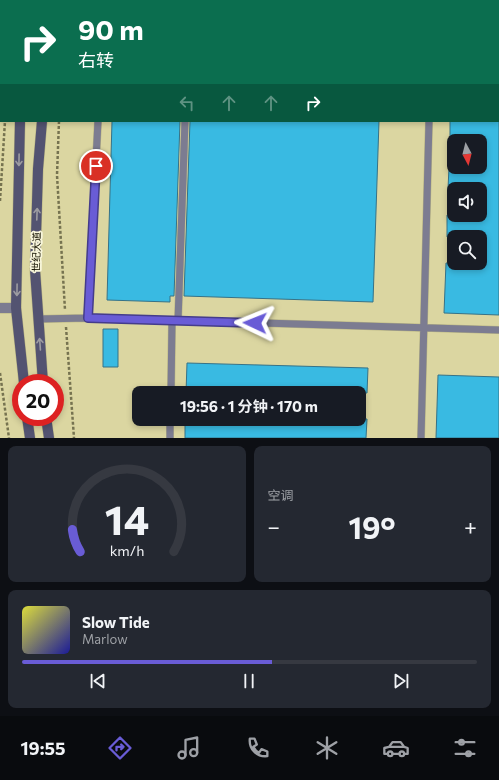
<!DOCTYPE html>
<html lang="zh">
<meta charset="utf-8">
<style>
:root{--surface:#171b24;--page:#242831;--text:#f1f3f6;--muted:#9ea1a6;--line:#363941;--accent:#695cd6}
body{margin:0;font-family:Commissioner,"Noto Sans SC",sans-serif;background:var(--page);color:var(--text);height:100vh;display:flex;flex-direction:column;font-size:15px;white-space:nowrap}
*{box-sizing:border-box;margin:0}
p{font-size:13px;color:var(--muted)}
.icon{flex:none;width:22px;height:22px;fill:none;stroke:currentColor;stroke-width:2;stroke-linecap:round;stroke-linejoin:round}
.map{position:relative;height:438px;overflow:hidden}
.panel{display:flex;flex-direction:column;gap:8px;padding:8px;background:#0d0f14;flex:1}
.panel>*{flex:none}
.guide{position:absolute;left:0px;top:0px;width:499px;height:122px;box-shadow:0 2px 6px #0003;background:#0b6e4f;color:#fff;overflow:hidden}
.needle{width:26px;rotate:173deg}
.controls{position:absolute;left:447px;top:134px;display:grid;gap:8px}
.controls a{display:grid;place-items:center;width:40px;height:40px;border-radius:8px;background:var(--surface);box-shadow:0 2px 6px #0003;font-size:20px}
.speed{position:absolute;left:12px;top:374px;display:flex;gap:8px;font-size:20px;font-weight:700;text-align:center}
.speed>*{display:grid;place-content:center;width:52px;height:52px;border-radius:50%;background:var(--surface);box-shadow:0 2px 6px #0003;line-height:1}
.speed .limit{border:6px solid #d22;background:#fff;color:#111}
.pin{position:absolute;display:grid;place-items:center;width:34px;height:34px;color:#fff;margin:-17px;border:2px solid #fff;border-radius:50%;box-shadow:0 1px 4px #0007}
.me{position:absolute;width:44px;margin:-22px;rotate:272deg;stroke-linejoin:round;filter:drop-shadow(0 0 3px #0008)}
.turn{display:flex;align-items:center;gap:14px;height:84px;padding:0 12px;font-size:18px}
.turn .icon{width:52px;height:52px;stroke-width:2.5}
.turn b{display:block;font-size:28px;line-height:34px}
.lanes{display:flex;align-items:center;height:38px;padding:0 12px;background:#0003;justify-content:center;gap:20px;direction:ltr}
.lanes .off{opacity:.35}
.big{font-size:30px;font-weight:700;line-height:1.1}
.panel .tile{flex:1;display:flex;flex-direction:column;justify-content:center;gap:6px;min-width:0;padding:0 14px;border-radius:8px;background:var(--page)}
.panel .dial{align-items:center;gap:0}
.dial svg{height:104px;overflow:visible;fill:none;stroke:var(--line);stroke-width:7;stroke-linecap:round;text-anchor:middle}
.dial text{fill:var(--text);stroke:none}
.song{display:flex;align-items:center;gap:12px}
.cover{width:48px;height:48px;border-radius:6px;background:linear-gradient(135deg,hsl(60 70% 55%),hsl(240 70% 35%))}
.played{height:4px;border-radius:2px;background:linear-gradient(90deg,var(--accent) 55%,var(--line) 55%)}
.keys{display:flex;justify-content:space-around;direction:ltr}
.heat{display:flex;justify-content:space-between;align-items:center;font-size:22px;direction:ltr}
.panel .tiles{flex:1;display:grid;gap:8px;grid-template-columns:1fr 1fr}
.tile:last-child{grid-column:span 2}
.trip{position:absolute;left:132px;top:386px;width:234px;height:40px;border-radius:8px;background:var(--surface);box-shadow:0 2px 6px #0003;font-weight:700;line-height:40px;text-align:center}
.menu{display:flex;height:64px;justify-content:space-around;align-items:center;background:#090b0e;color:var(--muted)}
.menu .icon{width:28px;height:28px}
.menu .current{color:var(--accent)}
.menu b{font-size:18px;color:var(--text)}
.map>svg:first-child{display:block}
</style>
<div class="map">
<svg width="499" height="438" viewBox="0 0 499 438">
<rect width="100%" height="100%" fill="#dbd6a1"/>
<path fill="#39bae2" stroke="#367287" d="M 112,121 L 180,121 L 174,296 L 170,296 L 170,302 L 107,300 Z
M 190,121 L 379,121 L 373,302 L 184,296 Z
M 450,121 L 499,121 L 499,315 L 444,313 L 446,263 L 480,263 L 480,237 L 447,237 L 447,215 L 480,215 L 480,189 L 448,189 L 449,167 L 480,167 L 480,141 L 450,141 Z
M 103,329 L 118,329 L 118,367 L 103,367 Z
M 187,363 L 368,368 L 367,393 L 186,393 Z
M 438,375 L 499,377 L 499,438 L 436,438 Z
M 185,419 L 367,419 L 366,438 L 185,438 Z"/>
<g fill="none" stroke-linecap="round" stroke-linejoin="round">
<defs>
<path id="lane" d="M 151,1 L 151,0
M 433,1 L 433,0
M 498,50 L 499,50
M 98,121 L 88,318 L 499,330
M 38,319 L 88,318
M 178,321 L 185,121
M 171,393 L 172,321
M 170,438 L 170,419
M 421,438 L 429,121"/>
<path id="street" d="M 0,308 L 16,308"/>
<path id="secondary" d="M 29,1 L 29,0
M 52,1 L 52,0
M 20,121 L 16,308 L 24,383
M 42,121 L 38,169 L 35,270 L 43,383
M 27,417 L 30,438
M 46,417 L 49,438"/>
</defs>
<use href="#lane" stroke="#b7b384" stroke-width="8"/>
<use href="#street" stroke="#b7b384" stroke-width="11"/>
<use href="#secondary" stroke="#b7b384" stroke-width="11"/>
<path stroke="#767350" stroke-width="2.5" stroke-dasharray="3 2" stroke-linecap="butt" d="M 16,1 L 16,0
M 70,1 L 70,0
M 0,21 L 1,21
M 59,121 L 57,175 L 65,310
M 0,201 L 5,121
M 66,327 L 74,438
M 0,373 L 9,438"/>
<use href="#lane" stroke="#7c7c91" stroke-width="7"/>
<use href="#street" stroke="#7c7c91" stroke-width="10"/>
<use href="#secondary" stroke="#535371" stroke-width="10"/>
</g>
<defs><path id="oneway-shaft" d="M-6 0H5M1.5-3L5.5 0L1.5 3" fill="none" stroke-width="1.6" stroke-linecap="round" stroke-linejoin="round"/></defs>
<g stroke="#9d9ca1">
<use href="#oneway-shaft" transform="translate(19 160) rotate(91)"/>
<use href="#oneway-shaft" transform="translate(37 214) rotate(-88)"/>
<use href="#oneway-shaft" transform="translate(17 290) rotate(91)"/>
<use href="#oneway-shaft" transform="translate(40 344) rotate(-94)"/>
</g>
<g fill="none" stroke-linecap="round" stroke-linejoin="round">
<defs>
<path id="route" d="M 96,166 L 88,318 L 255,323"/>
</defs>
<use href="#route" stroke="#443c8b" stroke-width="10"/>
<use href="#route" stroke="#695cd6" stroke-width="7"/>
</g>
<g text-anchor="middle" stroke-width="3.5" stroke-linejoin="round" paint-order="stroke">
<g font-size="10" fill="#141201" stroke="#f8f6db">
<text transform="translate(36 252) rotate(-89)" y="4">世纪大道</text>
</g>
</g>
</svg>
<div class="controls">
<a><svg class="needle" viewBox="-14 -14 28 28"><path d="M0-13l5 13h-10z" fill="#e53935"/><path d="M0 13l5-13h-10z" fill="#9ea1a6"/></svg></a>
<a><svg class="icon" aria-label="sound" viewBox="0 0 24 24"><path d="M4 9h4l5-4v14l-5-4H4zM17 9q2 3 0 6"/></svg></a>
<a><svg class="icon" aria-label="search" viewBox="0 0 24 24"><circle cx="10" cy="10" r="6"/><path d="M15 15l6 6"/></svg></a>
</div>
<div class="speed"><div class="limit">20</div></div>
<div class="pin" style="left:96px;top:166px;background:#d93025"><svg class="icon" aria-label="arrive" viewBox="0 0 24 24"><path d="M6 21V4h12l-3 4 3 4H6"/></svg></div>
<svg class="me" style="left:255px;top:323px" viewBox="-20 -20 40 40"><path d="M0-17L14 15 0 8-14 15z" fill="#695cd6" stroke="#fff" stroke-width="4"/></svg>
<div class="trip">19:56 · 1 分钟 · 170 m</div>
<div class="guide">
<div class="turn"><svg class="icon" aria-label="right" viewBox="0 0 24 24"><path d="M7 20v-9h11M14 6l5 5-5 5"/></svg><div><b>90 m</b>右转</div></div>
<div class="lanes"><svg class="icon off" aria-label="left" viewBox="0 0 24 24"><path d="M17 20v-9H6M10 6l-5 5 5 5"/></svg><svg class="icon off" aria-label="ahead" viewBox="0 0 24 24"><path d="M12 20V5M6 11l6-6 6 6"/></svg><svg class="icon off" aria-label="ahead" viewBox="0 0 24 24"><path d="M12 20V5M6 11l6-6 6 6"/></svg><svg class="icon" aria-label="right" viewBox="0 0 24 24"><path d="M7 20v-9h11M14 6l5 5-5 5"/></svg></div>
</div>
</div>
<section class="panel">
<div class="tiles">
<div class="tile dial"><svg viewBox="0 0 100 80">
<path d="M14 69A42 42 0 1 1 86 69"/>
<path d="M14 69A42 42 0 0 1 8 52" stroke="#695cd6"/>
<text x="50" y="56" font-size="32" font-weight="700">14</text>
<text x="50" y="72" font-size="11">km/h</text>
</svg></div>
<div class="tile"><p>空调</p>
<div class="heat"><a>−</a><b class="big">19°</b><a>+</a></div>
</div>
<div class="tile">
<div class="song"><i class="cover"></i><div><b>Slow Tide</b><p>Marlow</p></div></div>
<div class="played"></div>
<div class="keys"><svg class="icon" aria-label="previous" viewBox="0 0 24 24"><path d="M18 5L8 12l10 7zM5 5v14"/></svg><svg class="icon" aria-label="pause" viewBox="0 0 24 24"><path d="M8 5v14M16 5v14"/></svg><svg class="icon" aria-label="next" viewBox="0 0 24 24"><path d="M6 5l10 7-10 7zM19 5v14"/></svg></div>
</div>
</div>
</section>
<nav class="menu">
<b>19:55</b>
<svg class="icon current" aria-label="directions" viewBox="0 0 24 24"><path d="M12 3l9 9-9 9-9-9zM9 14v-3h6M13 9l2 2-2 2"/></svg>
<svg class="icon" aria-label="music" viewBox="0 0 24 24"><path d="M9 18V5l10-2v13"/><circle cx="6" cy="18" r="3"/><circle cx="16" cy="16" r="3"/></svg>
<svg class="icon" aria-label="phone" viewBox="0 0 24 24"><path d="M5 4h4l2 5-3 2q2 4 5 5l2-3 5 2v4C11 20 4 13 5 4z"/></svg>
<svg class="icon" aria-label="climate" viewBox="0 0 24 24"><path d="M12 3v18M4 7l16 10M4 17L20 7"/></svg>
<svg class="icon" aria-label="car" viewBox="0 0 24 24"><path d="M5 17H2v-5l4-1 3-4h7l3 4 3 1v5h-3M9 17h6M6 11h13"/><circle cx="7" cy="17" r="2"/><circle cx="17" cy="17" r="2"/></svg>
<svg class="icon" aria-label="filters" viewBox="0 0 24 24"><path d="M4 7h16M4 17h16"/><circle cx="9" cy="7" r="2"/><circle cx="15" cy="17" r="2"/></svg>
</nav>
